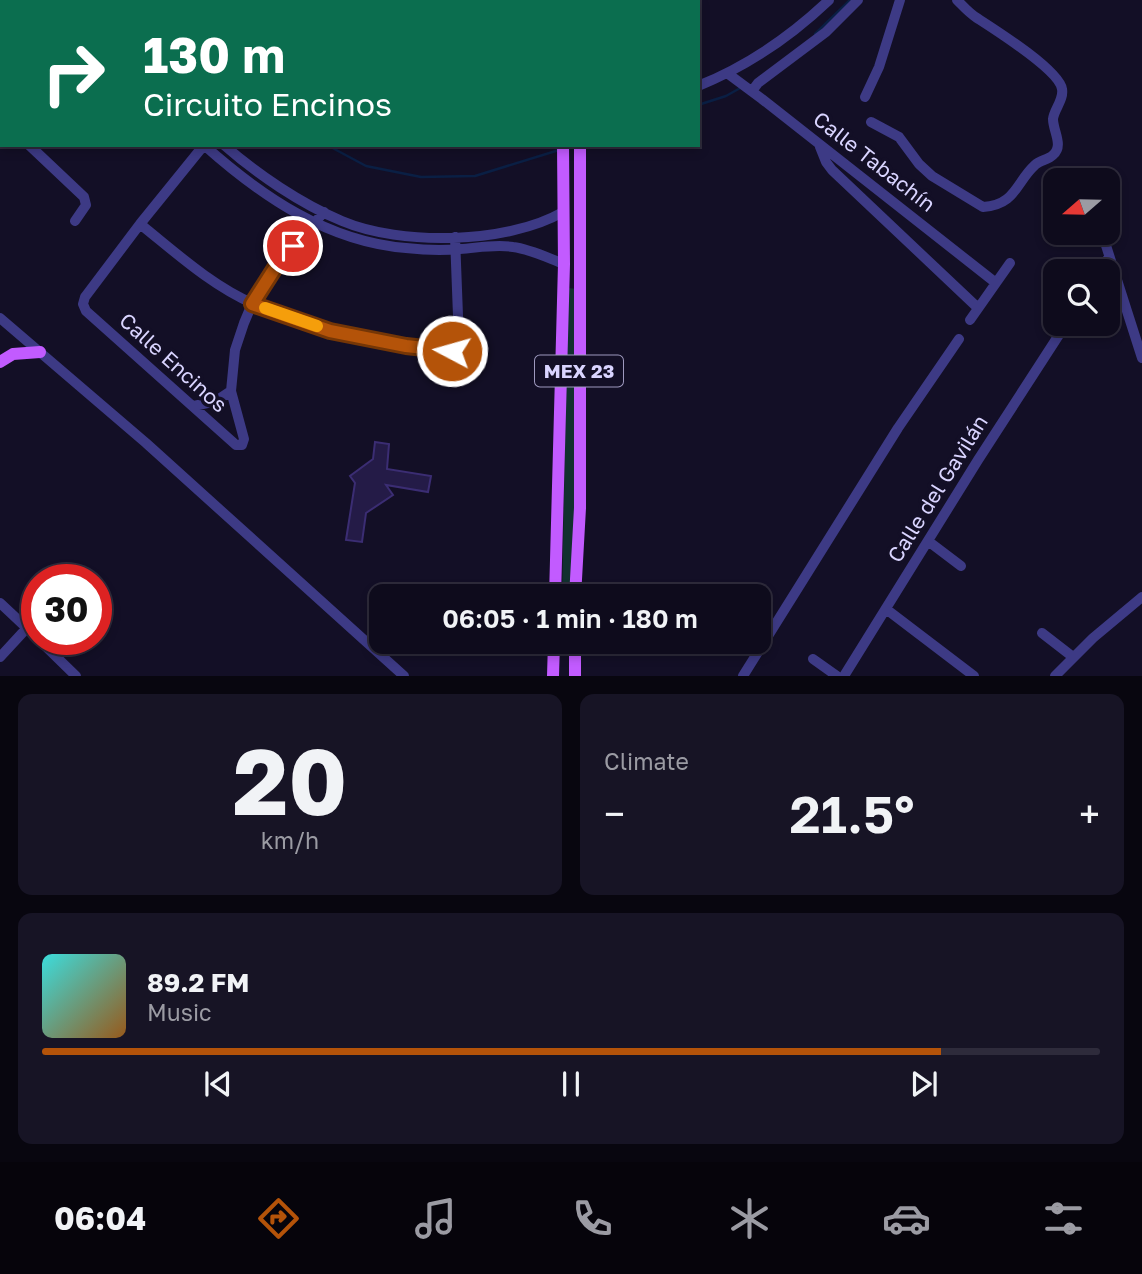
<!DOCTYPE html>
<meta charset="utf-8">
<style>
:root{--surface:#0e0b1c;--page:#171425;--text:#f1f3f6;--muted:#9b9ba3;--line:#2e2b3b;--accent:#b45309}
body{margin:0;font-family:"Golos Text",sans-serif;background:var(--page);color:var(--text);height:100vh;display:flex;flex-direction:column;font-size:26px;white-space:nowrap}
*{box-sizing:border-box;margin:0}
p{font-size:23px;color:var(--muted)}
.icon{flex:none;width:38px;height:38px;fill:none;stroke:currentColor;stroke-width:2;stroke-linecap:round;stroke-linejoin:round}
.map{position:relative;height:676px;overflow:hidden}
.side{display:flex;flex-direction:column;gap:18px;padding:18px;background:#08060f;flex:1}
.side>*{flex:none}
.banner{position:absolute;left:0px;top:0px;width:700px;height:147px;box-shadow:0 4px 10px #0003,0 0 0 2px var(--line);background:#0b6e4f;color:#fff;overflow:hidden}
.needle{width:46px;rotate:250deg}
.fabs{position:absolute;left:1043px;top:168px;display:grid;gap:14px}
.fabs a{display:grid;place-items:center;width:77px;height:77px;border-radius:14px;background:var(--surface);box-shadow:0 4px 10px #0003,0 0 0 2px var(--line);font-size:35px}
.speed{position:absolute;left:21px;top:564px;display:flex;gap:14px;font-size:35px;font-weight:700;text-align:center}
.speed>*{display:grid;place-content:center;width:91px;height:91px;border-radius:50%;background:var(--surface);box-shadow:0 4px 10px #0003,0 0 0 2px var(--line);line-height:1}
.speed .limit{border:10px solid #d22;background:#fff;color:#111}
.pin{position:absolute;display:grid;place-items:center;width:60px;height:60px;color:#fff;margin:-30px;border:4px solid #fff;border-radius:50%;box-shadow:0 2px 7px #0007}
.me{position:absolute;width:77px;margin:-38px;rotate:276deg;stroke-linejoin:round;filter:drop-shadow(0 0 5px #0008)}
.turn{display:flex;align-items:center;gap:24px;height:147px;padding:0 28px;font-size:32px}
.turn .icon{width:91px;height:91px;stroke-width:2.5}
.turn b{display:block;font-size:49px;line-height:60px}
.big{font-size:52px;font-weight:600;line-height:1.1}
.side .card{flex:1;display:flex;flex-direction:column;justify-content:center;gap:10px;min-width:0;padding:0 24px;border-radius:14px;background:var(--page)}
.side .dial{align-items:center;gap:0}
.dial b{font-size:91px;line-height:1}
.song{display:flex;align-items:center;gap:21px}
.cover{width:84px;height:84px;border-radius:10px;background:linear-gradient(135deg,hsl(180 70% 55%),hsl(30 70% 35%))}
.played{height:7px;border-radius:4px;background:linear-gradient(90deg,var(--accent) 85%,var(--line) 85%)}
.keys{display:flex;justify-content:space-around;direction:ltr}
.heat{display:flex;justify-content:space-between;align-items:center;font-size:38px;direction:ltr}
.side .tiles{flex:1;display:grid;gap:18px;grid-template-columns:1fr 1fr}
.card:last-child{grid-column:span 2}
.trip{position:absolute;left:369px;top:584px;width:402px;height:70px;border-radius:14px;background:var(--surface);box-shadow:0 4px 10px #0003,0 0 0 2px var(--line);font-weight:600;line-height:70px;text-align:center}
.tabs{display:flex;height:112px;justify-content:space-around;align-items:center;background:#06040b;color:var(--muted)}
.tabs .icon{width:49px;height:49px}
.tabs .selected{color:var(--accent)}
.tabs b{font-size:32px;color:var(--text)}
.map>svg:first-child{display:block}
</style>
<div class="map">
<svg width="1142" height="676" viewBox="0 0 1142 676">
<rect width="100%" height="100%" fill="#130f26"/>
<path fill="#12302f" d="M 568,288 L 577,289 L 573,597 L 562,597 Z"/>
<g fill="none" stroke-linecap="round" stroke-linejoin="round">
<path stroke="#0a1f44" stroke-width="2.5" d="M 152,0 L 154,2
M 815,34 L 850,0
M 698,105 L 726,96 L 742,87
M 327,145 L 366,166 L 421,177 L 475,176 L 559,150"/>
</g>
<path fill="#241b47" stroke="#3b2d73" stroke-width="2" d="M 375,442 L 389,444 L 387,469 L 431,476 L 428,492 L 386,485 L 393,495 L 366,513 L 362,542 L 346,540 L 355,483 L 350,476 L 373,459 Z"/>
<g fill="none" stroke-linecap="round" stroke-linejoin="round">
<path stroke="#3d3a85" stroke-width="10" d="M 70,0 L 72,2
M 727,73 L 762,99 L 996,283
M 698,86 C 748,66 790,37 829,0
M 752,91 L 758,83 L 826,32 L 858,0
M 865,97 L 879,67 L 900,0
M 0,118 L 2,120
M 871,122 L 899,137 L 919,164 L 932,176 L 983,207 C 1016,205 1016,182 1035,165 C 1040,160 1048,160 1053,155 C 1064,146 1053,131 1053,119 C 1054,109 1064,100 1062,89 C 1059,70 994,29 977,18 C 969,13 963,6 957,0
M 29,145 L 84,197 L 86,205 L 75,221
M 204,145 L 140,224 L 85,297 L 83,304 L 86,311 L 236,445 L 242,445 L 244,439 L 231,391 L 235,350 L 244,323 L 252,304 L 275,268 L 324,212
M 204,145 C 261,196 328,242 406,248 C 423,250 442,251 460,249 C 477,248 495,244 513,247 C 530,249 548,258 564,264
M 224,145 C 257,174 301,204 342,221 C 401,246 507,244 563,212
M 820,147 L 826,162 L 832,170 L 978,308
M 140,224 C 175,252 212,286 254,304 C 298,324 345,334 393,344 C 407,347 443,355 456,349 L 459,342 L 455,237
M 1102,233 L 1142,358
M 1100,271 L 1109,257
M 0,318 L 146,443 L 404,676
M 970,320 L 1010,263
M 194,406 L 216,401 L 231,391
M 928,541 L 961,566
M 0,603 L 30,631
M 886,609 L 974,676
M 1042,633 L 1073,657
M 38,639 L 76,676
M 0,657 L 37,617
M 813,659 L 837,676
M 743,676 L 898,428 L 959,339
M 844,676 L 978,460 L 1066,324
M 1055,676 L 1093,638 L 1142,597"/>
<path stroke="#c25bff" stroke-width="12" d="M 36,2 L 37,0
M 57,2 L 58,0
M 564,2 L 564,0
M 582,2 L 582,0
M 0,71 L 2,67
M 0,141 L 2,133
M 0,362 L 13,354 L 40,352
M 555,597 L 564,264 L 563,145
M 575,597 L 580,508 L 580,145
M 575,642 L 575,676
M 553,676 L 554,642"/>
</g>
<g fill="none" stroke-linecap="round" stroke-linejoin="round">
<defs>
<path id="route" d="M 293,246 L 275,268 L 252,304 L 330,331 L 406,346 L 452,351"/>
</defs>
<use href="#route" stroke="#753606" stroke-width="18"/>
<use href="#route" stroke="#b45309" stroke-width="12"/>
<path stroke="#f59e0b" stroke-width="12" d="M 265,308 L 317,326"/>
</g>
<g text-anchor="middle" stroke-width="7" stroke-linejoin="round" paint-order="stroke">
<rect fill="#130f26" stroke="#9e99be" stroke-width="2" x="535" y="355.5" width="88" height="31" rx="5"/>
<g font-size="19" font-weight="bold" fill="#d9d4ff">
<text x="579" y="378">MEX 23</text>
</g>
<g font-size="21" fill="#d9d4ff" stroke="#130f26">
<text transform="translate(874 162) rotate(38)" y="7">Calle Tabachín</text>
<text transform="translate(173 363) rotate(42)" y="7">Calle Encinos</text>
<text transform="translate(938 489) rotate(-58)" y="7">Calle del Gavilán</text>
</g>
</g>
</svg>
<div class="fabs">
<a><svg class="needle" viewBox="-14 -14 28 28"><path d="M0-13l5 13h-10z" fill="#e53935"/><path d="M0 13l5-13h-10z" fill="#9b9ba3"/></svg></a>
<a><svg class="icon" aria-label="search" viewBox="0 0 24 24"><circle cx="10" cy="10" r="6"/><path d="M15 15l6 6"/></svg></a>
</div>
<div class="speed"><div class="limit">30</div></div>
<div class="pin" style="left:293px;top:246px;background:#d93025"><svg class="icon" aria-label="arrive" viewBox="0 0 24 24"><path d="M6 21V4h12l-3 4 3 4H6"/></svg></div>
<svg class="me" style="left:452px;top:351px" viewBox="-20 -20 40 40"><circle r="17" fill="#b45309" stroke="#fff" stroke-width="3"/><path d="M0-11L8 9 0 5-8 9z" fill="#fff"/></svg>
<div class="trip">06:05 · 1 min · 180 m</div>
<div class="banner">
<div class="turn"><svg class="icon" aria-label="right" viewBox="0 0 24 24"><path d="M7 20v-9h11M14 6l5 5-5 5"/></svg><div><b>130 m</b>Circuito Encinos</div></div>
</div>
</div>
<section class="side">
<div class="tiles">
<div class="card dial"><b>20</b><p>km/h</p></div>
<div class="card"><p>Climate</p>
<div class="heat"><a>−</a><b class="big">21.5°</b><a>+</a></div>
</div>
<div class="card">
<div class="song"><i class="cover"></i><div><b>89.2 FM</b><p>Music</p></div></div>
<div class="played"></div>
<div class="keys"><svg class="icon" aria-label="previous" viewBox="0 0 24 24"><path d="M18 5L8 12l10 7zM5 5v14"/></svg><svg class="icon" aria-label="pause" viewBox="0 0 24 24"><path d="M8 5v14M16 5v14"/></svg><svg class="icon" aria-label="next" viewBox="0 0 24 24"><path d="M6 5l10 7-10 7zM19 5v14"/></svg></div>
</div>
</div>
</section>
<nav class="tabs">
<b>06:04</b>
<svg class="icon selected" aria-label="directions" viewBox="0 0 24 24"><path d="M12 3l9 9-9 9-9-9zM9 14v-3h6M13 9l2 2-2 2"/></svg>
<svg class="icon" aria-label="music" viewBox="0 0 24 24"><path d="M9 18V5l10-2v13"/><circle cx="6" cy="18" r="3"/><circle cx="16" cy="16" r="3"/></svg>
<svg class="icon" aria-label="phone" viewBox="0 0 24 24"><path d="M5 4h4l2 5-3 2q2 4 5 5l2-3 5 2v4C11 20 4 13 5 4z"/></svg>
<svg class="icon" aria-label="climate" viewBox="0 0 24 24"><path d="M12 3v18M4 7l16 10M4 17L20 7"/></svg>
<svg class="icon" aria-label="car" viewBox="0 0 24 24"><path d="M5 17H2v-5l4-1 3-4h7l3 4 3 1v5h-3M9 17h6M6 11h13"/><circle cx="7" cy="17" r="2"/><circle cx="17" cy="17" r="2"/></svg>
<svg class="icon" aria-label="filters" viewBox="0 0 24 24"><path d="M4 7h16M4 17h16"/><circle cx="9" cy="7" r="2"/><circle cx="15" cy="17" r="2"/></svg>
</nav>
